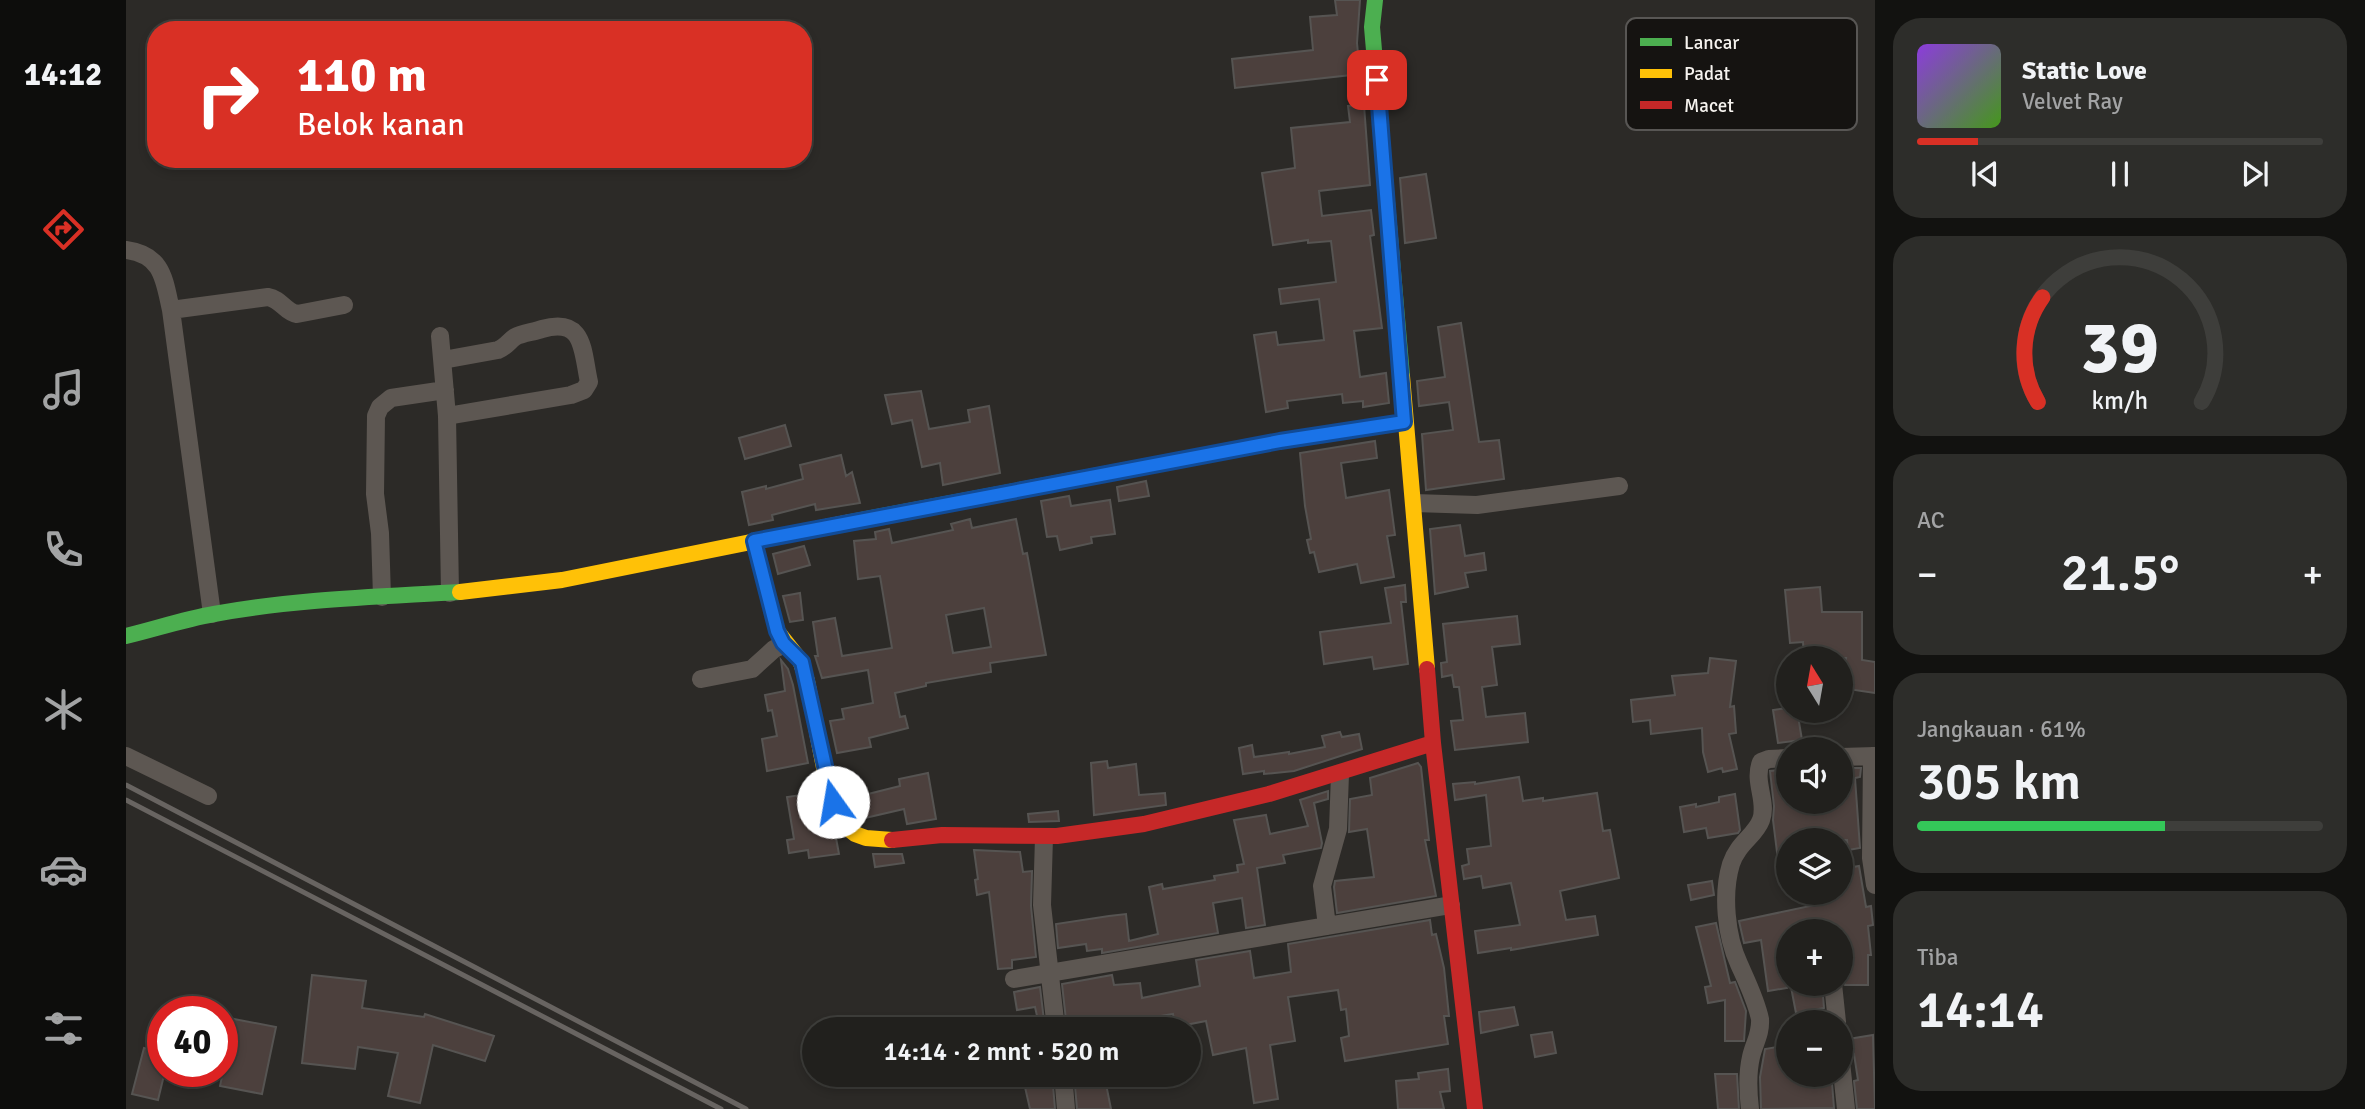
<!DOCTYPE html>
<html lang="id">
<meta charset="utf-8">
<style>
:root{--surface:#21201d;--page:#2d2d2a;--text:#f1f3f6;--muted:#a2a3a4;--line:#3e3e3b;--accent:#d93025}
body{margin:0;font-family:Signika,sans-serif;background:var(--page);color:var(--text);height:100vh;display:flex;flex-direction:column;font-size:26px;white-space:nowrap}
*{box-sizing:border-box;margin:0}
p{font-size:23px;color:var(--muted)}
.icon{flex:none;width:38px;height:38px;fill:none;stroke:currentColor;stroke-width:2;stroke-linecap:round;stroke-linejoin:round}
.map{position:relative;flex:1;overflow:hidden}
.sheet{display:flex;flex-direction:column;gap:18px;padding:18px;background:#121210;width:490px}
.sheet>*{flex:none}
.top-card{position:absolute;left:21px;top:21px;width:665px;height:147px;border-radius:28px;box-shadow:0 4px 10px #0003,0 0 0 2px var(--line);background:#d93025;color:#fff;overflow:hidden}
.needle{width:46px;rotate:349deg}
.controls{position:absolute;left:1650px;top:646px;display:grid;gap:14px}
.controls a{display:grid;place-items:center;width:77px;height:77px;border-radius:50%;background:var(--surface);box-shadow:0 4px 10px #0003,0 0 0 2px var(--line);font-size:35px}
.speed{position:absolute;left:21px;top:996px;display:flex;gap:14px;font-size:35px;font-weight:700;text-align:center}
.speed>*{display:grid;place-content:center;width:91px;height:91px;border-radius:50%;background:var(--surface);box-shadow:0 4px 10px #0003,0 0 0 2px var(--line);line-height:1}
.speed .limit{border:10px solid #d22;background:#fff;color:#111}
.pin{position:absolute;display:grid;place-items:center;width:60px;height:60px;color:#fff;margin:-30px;border-radius:14px;box-shadow:0 4px 10px #0006}
.me{position:absolute;width:77px;margin:-38px;rotate:347deg;stroke-linejoin:round;filter:drop-shadow(0 0 5px #0008)}
.turn{display:flex;align-items:center;gap:24px;height:147px;padding:0 35px;font-size:32px}
.turn .icon{width:91px;height:91px;stroke-width:2.5}
.turn b{display:block;font-size:49px;line-height:60px}
.big{font-size:52px;font-weight:600;line-height:1.1}
.sheet .card{flex:1;display:flex;flex-direction:column;justify-content:center;gap:10px;min-width:0;padding:0 24px;border-radius:28px;background:var(--page)}
.sheet .dial{align-items:center;gap:0}
.dial svg{height:182px;overflow:visible;fill:none;stroke:var(--line);stroke-width:7;stroke-linecap:round;text-anchor:middle}
.dial text{fill:var(--text);stroke:none}
.song{display:flex;align-items:center;gap:21px}
.cover{width:84px;height:84px;border-radius:10px;background:linear-gradient(135deg,hsl(270 70% 55%),hsl(100 70% 35%))}
.played{height:7px;border-radius:4px;background:linear-gradient(90deg,var(--accent) 15%,var(--line) 15%)}
.keys{display:flex;justify-content:space-around;direction:ltr}
.heat{display:flex;justify-content:space-between;align-items:center;font-size:38px;direction:ltr}
.charge{height:10px;border-radius:5px;background:linear-gradient(90deg,#34c759 61%,var(--line) 0)}
.trip{position:absolute;left:676px;top:1017px;width:399px;height:70px;border-radius:35px;background:var(--surface);box-shadow:0 4px 10px #0003,0 0 0 2px var(--line);font-weight:600;line-height:70px;text-align:center}
main{display:flex;flex:1;min-height:0}
.tabs{display:flex;flex-direction:column;width:126px;justify-content:space-around;align-items:center;background:#0d0d0c;color:var(--muted)}
.tabs .icon{width:49px;height:49px}
.tabs .current{color:var(--accent)}
.tabs b{font-size:32px;color:var(--text)}
.map>svg:first-child{display:block}
</style>
<main>
<nav class="tabs">
<b>14:12</b>
<svg class="icon current" aria-label="directions" viewBox="0 0 24 24"><path d="M12 3l9 9-9 9-9-9zM9 14v-3h6M13 9l2 2-2 2"/></svg>
<svg class="icon" aria-label="music" viewBox="0 0 24 24"><path d="M9 18V5l10-2v13"/><circle cx="6" cy="18" r="3"/><circle cx="16" cy="16" r="3"/></svg>
<svg class="icon" aria-label="phone" viewBox="0 0 24 24"><path d="M5 4h4l2 5-3 2q2 4 5 5l2-3 5 2v4C11 20 4 13 5 4z"/></svg>
<svg class="icon" aria-label="climate" viewBox="0 0 24 24"><path d="M12 3v18M4 7l16 10M4 17L20 7"/></svg>
<svg class="icon" aria-label="car" viewBox="0 0 24 24"><path d="M5 17H2v-5l4-1 3-4h7l3 4 3 1v5h-3M9 17h6M6 11h13"/><circle cx="7" cy="17" r="2"/><circle cx="17" cy="17" r="2"/></svg>
<svg class="icon" aria-label="filters" viewBox="0 0 24 24"><path d="M4 7h16M4 17h16"/><circle cx="9" cy="7" r="2"/><circle cx="15" cy="17" r="2"/></svg>
</nav>
<div class="map">
<svg width="1749" height="1109" viewBox="0 0 1749 1109">
<rect width="100%" height="100%" fill="#2c2a27"/>
<path fill="#4c403d" stroke="#565452" stroke-width="2" fill-rule="evenodd" d="M 1209,0 L 1234,0 L 1231,43 L 1234,74 L 1109,88 L 1106,59 L 1187,50 L 1184,17 L 1211,15 Z
M 1238,105 L 1244,185 L 1193,191 L 1196,216 L 1245,210 L 1248,235 L 1244,236 L 1256,328 L 1228,331 L 1234,377 L 1260,373 L 1263,403 L 1237,407 L 1237,401 L 1217,403 L 1216,394 L 1161,401 L 1162,408 L 1140,412 L 1128,335 L 1150,332 L 1152,345 L 1198,340 L 1193,299 L 1155,304 L 1153,289 L 1210,282 L 1205,241 L 1182,243 L 1182,240 L 1147,245 L 1136,173 L 1169,168 L 1165,128 L 1224,122 L 1222,106 Z
M 1300,174 L 1310,238 L 1279,243 L 1274,178 Z
M 1335,323 L 1353,442 L 1373,440 L 1378,479 L 1300,490 L 1296,434 L 1327,430 L 1323,402 L 1293,406 L 1291,381 L 1319,377 L 1312,327 Z
M 795,391 L 803,429 L 844,422 L 842,410 L 863,406 L 874,473 L 817,485 L 814,463 L 796,467 L 786,420 L 766,424 L 759,395 Z
M 659,425 L 665,446 L 619,459 L 613,438 Z
M 1249,441 L 1251,458 L 1215,463 L 1220,498 L 1263,490 L 1269,535 L 1261,536 L 1268,577 L 1235,583 L 1231,564 L 1193,572 L 1188,552 L 1184,553 L 1181,540 L 1185,539 L 1179,506 L 1174,453 Z
M 715,455 L 720,476 L 726,472 L 734,503 L 690,510 L 689,504 L 646,515 L 647,520 L 623,525 L 616,492 L 640,486 L 640,489 L 677,479 L 674,465 Z
M 1020,481 L 1023,496 L 993,501 L 991,487 Z
M 943,496 L 945,506 L 984,500 L 989,534 L 965,537 L 966,543 L 934,550 L 931,536 L 921,537 L 915,501 Z
M 844,519 L 846,528 L 890,519 L 897,554 L 901,553 L 920,655 L 864,663 L 865,672 L 800,683 L 800,686 L 769,693 L 774,717 L 779,716 L 782,728 L 743,738 L 745,747 L 711,753 L 704,721 L 718,719 L 716,709 L 747,703 L 742,670 L 696,678 L 689,656 L 692,656 L 687,622 L 709,618 L 716,656 L 766,648 L 754,576 L 732,579 L 728,541 L 750,539 L 749,532 L 763,529 L 766,543 L 827,530 L 825,524 ZM 858,608 L 865,647 L 827,653 L 820,615 Z
M 1334,525 L 1339,556 L 1358,553 L 1360,570 L 1339,573 L 1342,587 L 1309,594 L 1304,529 Z
M 678,546 L 684,565 L 652,574 L 647,554 Z
M 1279,585 L 1280,602 L 1275,602 L 1282,664 L 1248,669 L 1246,657 L 1198,664 L 1194,632 L 1265,623 L 1259,588 Z
M 1694,587 L 1696,612 L 1736,612 L 1736,660 L 1749,662 L 1749,693 L 1715,688 L 1720,658 L 1678,658 L 1677,642 L 1664,643 L 1659,590 Z
M 674,593 L 677,620 L 664,622 L 657,596 Z
M 1391,616 L 1394,644 L 1366,647 L 1371,685 L 1356,687 L 1360,717 L 1399,713 L 1402,742 L 1329,750 L 1325,721 L 1337,720 L 1333,687 L 1328,687 L 1326,675 L 1316,677 L 1315,663 L 1321,662 L 1317,624 Z
M 1584,658 L 1610,661 L 1604,707 L 1608,706 L 1610,733 L 1603,734 L 1611,769 L 1597,772 L 1596,768 L 1582,772 L 1577,752 L 1576,728 L 1525,734 L 1524,720 L 1507,722 L 1505,700 L 1549,695 L 1546,676 L 1582,673 Z
M 655,660 L 662,669 L 667,685 L 682,763 L 641,771 L 636,739 L 651,736 L 646,710 L 642,711 L 639,695 L 659,691 Z
M 1662,708 L 1662,710 L 1671,710 L 1676,740 L 1652,743 L 1647,710 Z
M 1214,732 L 1216,737 L 1233,734 L 1236,749 L 1168,771 L 1138,774 L 1138,771 L 1117,774 L 1113,748 L 1126,745 L 1128,757 L 1163,752 L 1163,754 L 1199,747 L 1196,736 Z
M 981,761 L 982,768 L 1010,764 L 1013,795 L 1039,793 L 1040,805 L 968,815 L 965,763 Z
M 1292,763 L 1295,767 L 1303,840 L 1299,840 L 1310,896 L 1211,913 L 1208,887 L 1209,881 L 1248,877 L 1241,829 L 1223,832 L 1224,799 L 1246,795 L 1244,778 Z
M 1726,768 L 1735,768 L 1734,777 L 1729,778 L 1734,848 L 1722,850 L 1721,840 L 1662,840 L 1662,876 L 1654,876 L 1647,820 L 1648,806 L 1644,771 L 1662,769 L 1662,802 L 1715,802 L 1715,771 L 1726,770 Z
M 802,773 L 810,819 L 781,824 L 778,809 L 739,818 L 734,796 L 774,786 L 773,779 Z
M 1393,777 L 1397,801 L 1417,798 L 1417,801 L 1471,793 L 1477,831 L 1484,830 L 1493,878 L 1434,891 L 1440,920 L 1469,916 L 1472,935 L 1385,950 L 1385,948 L 1352,953 L 1349,931 L 1394,925 L 1385,883 L 1357,888 L 1355,876 L 1338,879 L 1336,866 L 1343,864 L 1341,849 L 1365,846 L 1360,795 L 1329,800 L 1327,784 L 1349,782 L 1349,784 Z
M 1202,791 L 1202,799 L 1188,803 L 1196,843 L 1195,848 L 1157,855 L 1159,863 L 1131,868 L 1139,925 L 1120,928 L 1116,898 L 1087,903 L 1092,933 L 976,953 L 976,949 L 961,951 L 960,944 L 932,948 L 930,924 L 983,916 L 1000,914 L 1003,941 L 1032,934 L 1023,887 L 1036,884 L 1037,889 L 1089,880 L 1088,876 L 1112,872 L 1111,865 L 1118,864 L 1108,820 L 1140,815 L 1144,834 L 1182,826 L 1174,800 Z
M 688,793 L 695,813 L 699,835 L 707,834 L 710,838 L 713,854 L 683,858 L 682,850 L 663,853 L 661,840 L 668,839 L 661,797 Z
M 1609,794 L 1614,830 L 1612,833 L 1582,838 L 1580,828 L 1558,832 L 1554,807 L 1570,804 L 1570,807 L 1593,802 L 1593,797 Z
M 932,811 L 933,821 L 903,822 L 902,814 Z
M 848,850 L 894,852 L 897,872 L 906,871 L 905,906 L 910,957 L 886,960 L 886,968 L 872,969 L 863,892 L 851,895 L 849,880 L 852,879 Z
M 747,854 L 776,854 L 778,863 L 749,867 Z
M 1733,866 L 1740,907 L 1745,906 L 1747,925 L 1742,926 L 1745,955 L 1742,955 L 1742,985 L 1719,985 L 1716,977 L 1715,931 L 1662,931 L 1662,941 L 1654,943 L 1661,988 L 1642,991 L 1635,940 L 1618,943 L 1613,921 L 1689,905 L 1688,892 L 1715,892 L 1715,869 Z
M 1586,881 L 1588,895 L 1565,900 L 1562,885 Z
M 1304,920 L 1306,935 L 1310,934 L 1318,968 L 1323,1016 L 1318,1016 L 1322,1044 L 1219,1061 L 1215,1038 L 1223,1036 L 1220,1009 L 1215,1010 L 1212,990 L 1162,997 L 1169,1041 L 1144,1045 L 1152,1099 L 1128,1103 L 1120,1048 L 1087,1055 L 1080,1021 L 1049,1027 L 1047,1014 L 1017,1019 L 1018,1022 L 994,1023 L 995,1029 L 941,1029 L 936,984 L 986,975 L 988,985 L 1014,983 L 1016,998 L 1074,986 L 1070,960 L 1124,951 L 1128,978 L 1165,972 L 1162,944 Z
M 1590,923 L 1604,983 L 1609,982 L 1620,1011 L 1618,1041 L 1599,1041 L 1599,1000 L 1582,1003 L 1579,987 L 1585,986 L 1570,927 Z
M 186,975 L 240,981 L 236,1008 L 298,1017 L 299,1014 L 368,1036 L 359,1061 L 307,1045 L 294,1103 L 262,1096 L 272,1053 L 232,1047 L 229,1069 L 176,1063 Z
M 1685,984 L 1696,984 L 1698,1008 L 1670,1013 L 1665,987 Z
M 914,987 L 919,1029 L 914,1029 L 909,1007 L 891,1010 L 888,992 Z
M 1388,1007 L 1392,1025 L 1355,1033 L 1353,1012 Z
M 108,1019 L 150,1027 L 136,1094 L 94,1086 Z
M 1426,1032 L 1430,1053 L 1409,1057 L 1405,1035 Z
M 1747,1035 L 1749,1109 L 1731,1109 L 1728,1081 L 1732,1080 L 1728,1054 L 1723,1054 L 1718,1051 L 1716,1040 Z
M 1662,1045 L 1662,1074 L 1700,1074 L 1700,1083 L 1706,1083 L 1708,1108 L 1635,1109 L 1634,1077 L 1639,1049 Z
M 18,1048 L 37,1052 L 37,1071 L 39,1071 L 32,1100 L 6,1094 Z
M 1322,1069 L 1324,1091 L 1314,1092 L 1318,1109 L 1272,1109 L 1270,1081 L 1293,1079 L 1292,1073 Z
M 896,1074 L 926,1074 L 929,1109 L 904,1109 Z
M 948,1074 L 978,1074 L 985,1109 L 951,1109 Z
M 1589,1074 L 1611,1074 L 1613,1109 L 1592,1109 Z"/>
<g fill="none" stroke-linecap="round" stroke-linejoin="round">
<path stroke="#5d5752" stroke-width="18" d="M 0,250 C 37,255 38,279 45,310 L 86,614
M 45,310 L 142,297 C 155,299 159,312 171,314 L 218,305
M 314,336 L 321,416 L 324,593
M 317,360 L 372,350 C 380,347 383,341 389,337 C 396,333 408,332 416,329 C 459,317 456,350 463,382 L 458,390 L 445,395 L 321,416
M 1288,503 L 1351,505 L 1493,486
M 256,597 L 254,533 L 249,494 L 250,416 L 254,407 L 265,398 L 319,390
M 575,679 L 626,669 L 648,649 L 659,644
M 0,756 L 82,796
M 1746,756 L 1745,858 L 1749,885
M 1715,757 L 1749,756
M 918,837 L 916,905 L 930,1029
M 1201,926 L 1196,886 L 1212,829 L 1214,774
M 888,979 L 1325,905
M 1707,984 L 1711,1022
M 1715,1062 L 1720,1109
M 937,1074 L 940,1109
M 1624,1109 C 1622,1092 1621,1074 1625,1057 C 1628,1043 1635,1035 1634,1019 C 1630,1000 1621,982 1613,964 C 1600,936 1596,894 1605,864 C 1612,843 1629,836 1635,820 C 1642,802 1627,782 1635,762 L 1643,759 L 1662,758"/>
<path stroke="#4caf50" stroke-width="16" d="M 1249,0 L 1246,27 L 1276,376
M 724,522 L 1154,441 L 1278,422
M 0,636 C 29,629 59,619 88,614 C 170,599 252,597 334,592"/>
<path stroke="#ffc107" stroke-width="16" d="M 1276,376 L 1301,669
M 628,541 L 651,631 L 674,660 L 681,681 L 699,773 L 711,814 L 720,827 L 729,834 L 740,838 L 766,840
M 334,592 L 436,580 L 724,522"/>
<path stroke="#c62828" stroke-width="16" d="M 1301,669 L 1307,743 L 1349,1109
M 766,840 L 816,835 L 931,836 L 1018,824 L 1143,794 L 1307,743"/>
<path stroke="#686461" stroke-width="5" d="M 0,785 L 620,1109
M 0,800 L 595,1109"/>
</g>
<g fill="none" stroke-linecap="round" stroke-linejoin="round">
<defs>
<path id="route" d="M 707,802 L 676,662 L 657,643 L 651,631 L 628,541 L 1154,441 L 1278,422 L 1251,80"/>
</defs>
<use href="#route" stroke="#114b97" stroke-width="18"/>
<use href="#route" stroke="#1a73e8" stroke-width="12"/>
</g>
<rect x="1500" y="18" width="231" height="112" rx="10" fill="#151311" stroke="#585654" stroke-width="2"/>
<rect x="1514" y="38" width="32" height="8" fill="#4caf50"/>
<rect x="1514" y="69" width="32" height="9" fill="#ffc107"/>
<rect x="1514" y="101" width="32" height="8" fill="#c62828"/>
<g font-size="19" fill="#f6f3ef">
<text x="1558" y="49">Lancar</text>
<text x="1558" y="80">Padat</text>
<text x="1558" y="112">Macet</text>
</g>
</svg>
<div class="controls">
<a><svg class="needle" viewBox="-14 -14 28 28"><path d="M0-13l5 13h-10z" fill="#e53935"/><path d="M0 13l5-13h-10z" fill="#a2a3a4"/></svg></a>
<a><svg class="icon" aria-label="sound" viewBox="0 0 24 24"><path d="M4 9h4l5-4v14l-5-4H4zM17 9q2 3 0 6"/></svg></a>
<a><svg class="icon" aria-label="layers" viewBox="0 0 24 24"><path d="M12 4l9 5-9 5-9-5zM3 14l9 5 9-5"/></svg></a>
<a>+</a>
<a>−</a>
</div>
<div class="speed"><div class="limit">40</div></div>
<div class="pin" style="left:1251px;top:80px;background:#d93025"><svg class="icon" aria-label="arrive" viewBox="0 0 24 24"><path d="M6 21V4h12l-3 4 3 4H6"/></svg></div>
<svg class="me" style="left:707px;top:802px" viewBox="-20 -20 40 40"><circle r="19" fill="#fff"/><path d="M0-13L10 11 0 6-10 11z" fill="#1a73e8"/></svg>
<div class="trip">14:14 · 2 mnt · 520 m</div>
<div class="top-card">
<div class="turn"><svg class="icon" aria-label="right" viewBox="0 0 24 24"><path d="M7 20v-9h11M14 6l5 5-5 5"/></svg><div><b>110 m</b>Belok kanan</div></div>
</div>
</div>
<section class="sheet">
<div class="card">
<div class="song"><i class="cover"></i><div><b>Static Love</b><p>Velvet Ray</p></div></div>
<div class="played"></div>
<div class="keys"><svg class="icon" aria-label="previous" viewBox="0 0 24 24"><path d="M18 5L8 12l10 7zM5 5v14"/></svg><svg class="icon" aria-label="pause" viewBox="0 0 24 24"><path d="M8 5v14M16 5v14"/></svg><svg class="icon" aria-label="next" viewBox="0 0 24 24"><path d="M6 5l10 7-10 7zM19 5v14"/></svg></div>
</div>
<div class="card dial"><svg viewBox="0 0 100 80">
<path d="M14 69A42 42 0 1 1 86 69"/>
<path d="M14 69A42 42 0 0 1 16 23" stroke="#d93025"/>
<text x="50" y="56" font-size="32" font-weight="700">39</text>
<text x="50" y="72" font-size="11">km/h</text>
</svg></div>
<div class="card"><p>AC</p>
<div class="heat"><a>−</a><b class="big">21.5°</b><a>+</a></div>
</div>
<div class="card"><p>Jangkauan · 61%</p><b class="big">305 km</b><div class="charge"></div></div>
<div class="card"><p>Tiba</p><b class="big">14:14</b></div>
</section>
</main>
